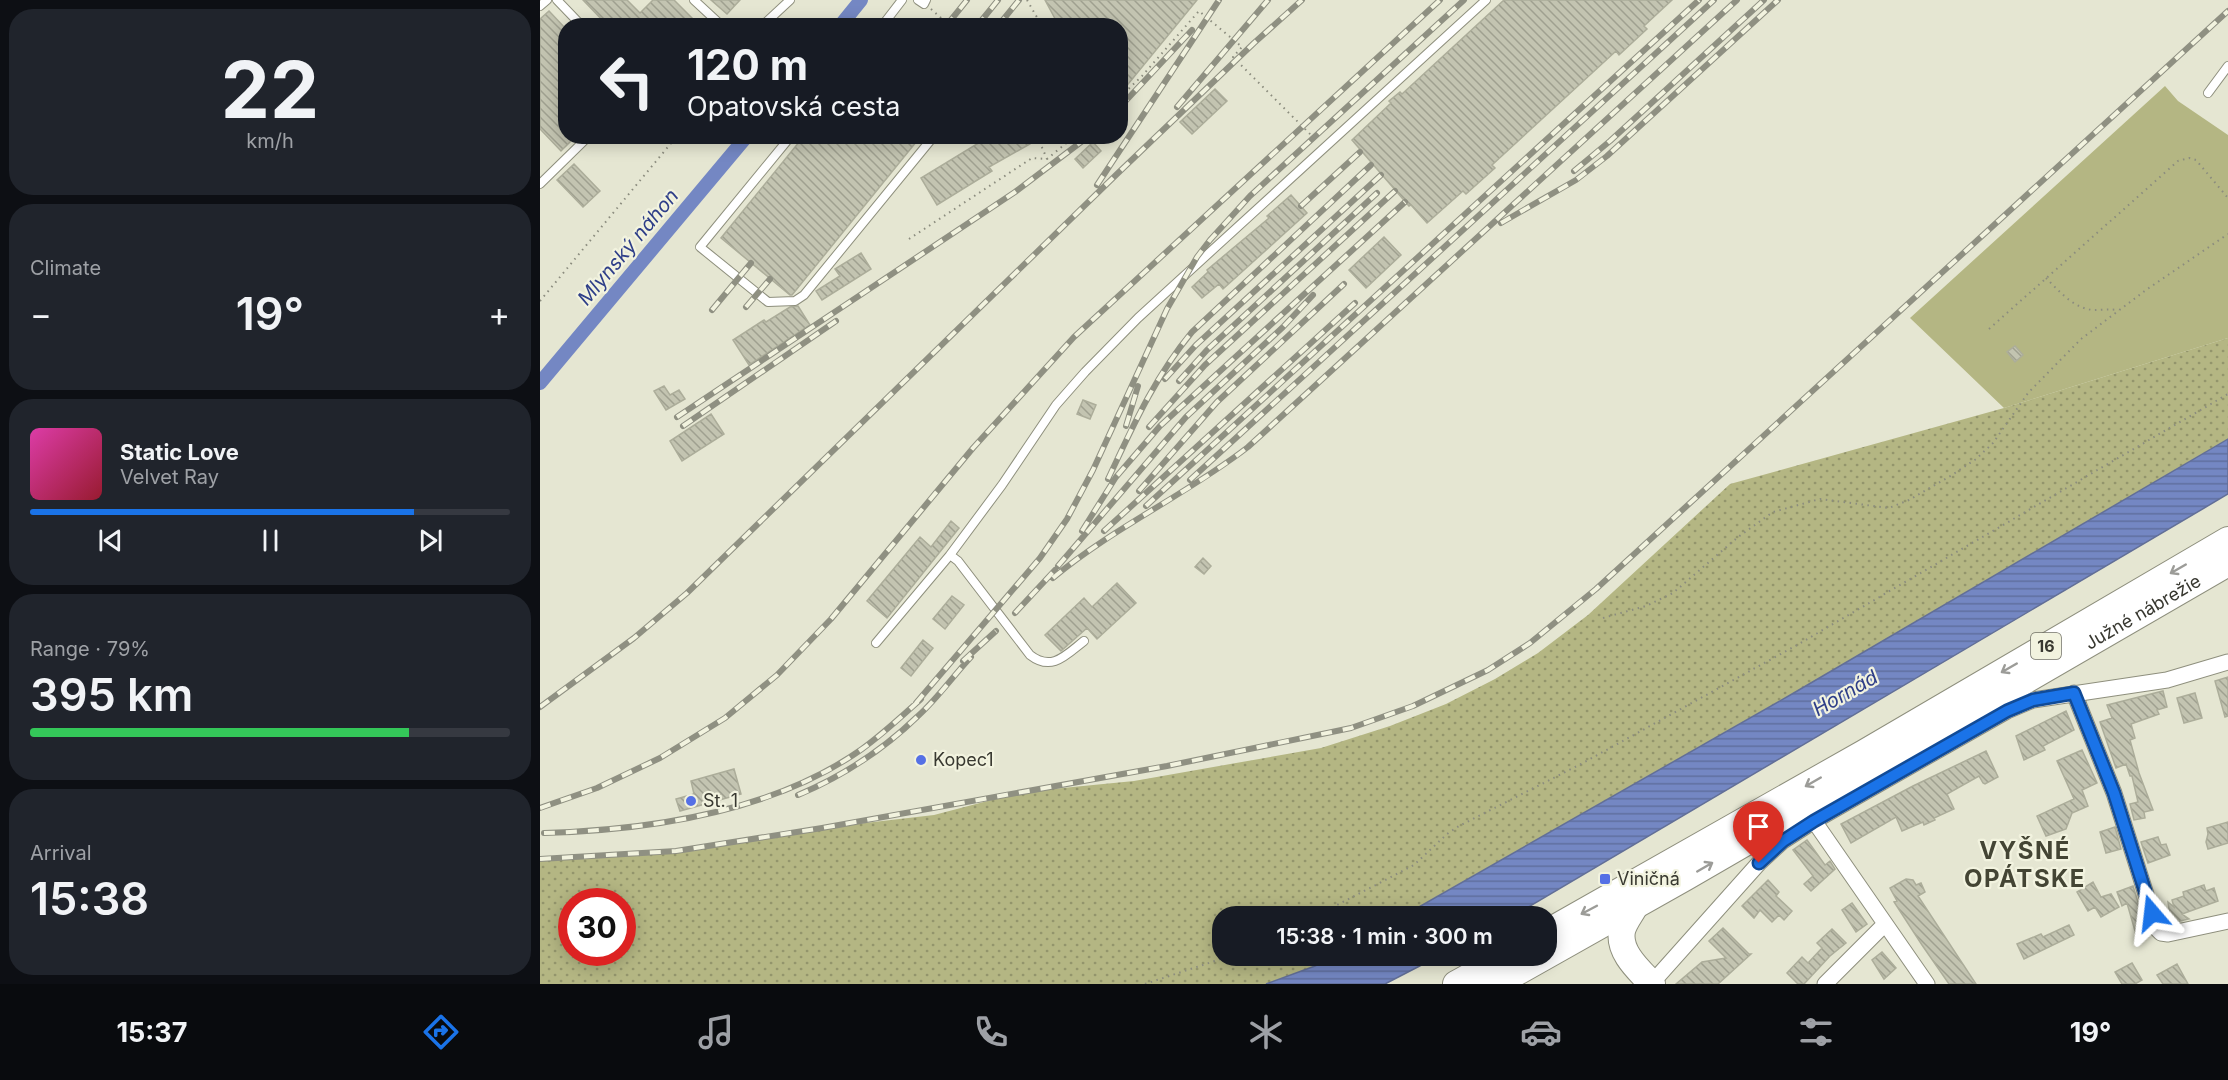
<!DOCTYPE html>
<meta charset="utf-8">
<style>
:root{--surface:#171b24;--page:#20242c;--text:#f1f3f6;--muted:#9ea1a6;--line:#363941;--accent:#1a73e8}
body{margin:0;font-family:Inter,sans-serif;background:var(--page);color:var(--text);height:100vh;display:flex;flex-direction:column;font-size:22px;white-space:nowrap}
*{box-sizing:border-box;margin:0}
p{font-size:20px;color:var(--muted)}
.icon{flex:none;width:33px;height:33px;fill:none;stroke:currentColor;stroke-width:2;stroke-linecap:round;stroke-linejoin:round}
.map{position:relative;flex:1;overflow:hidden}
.sheet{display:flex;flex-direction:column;gap:9px;padding:9px;background:#0d0f14;width:540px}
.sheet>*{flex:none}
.banner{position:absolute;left:18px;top:18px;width:570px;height:126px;border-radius:24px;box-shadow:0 3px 15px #0003;background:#171b24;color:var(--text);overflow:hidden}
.speed{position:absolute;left:18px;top:888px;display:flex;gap:12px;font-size:30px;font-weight:700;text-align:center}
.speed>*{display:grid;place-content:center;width:78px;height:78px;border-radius:50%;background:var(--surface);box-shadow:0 3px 15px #0003;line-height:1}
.speed .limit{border:9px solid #d22;background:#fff;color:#111}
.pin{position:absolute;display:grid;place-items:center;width:51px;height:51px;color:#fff;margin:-62px -26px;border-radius:50% 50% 50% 0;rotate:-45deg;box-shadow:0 0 6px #0007}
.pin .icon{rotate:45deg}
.me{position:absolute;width:66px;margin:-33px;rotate:343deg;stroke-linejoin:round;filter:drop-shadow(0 0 4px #0008)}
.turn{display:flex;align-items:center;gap:21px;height:126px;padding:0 30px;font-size:27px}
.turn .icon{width:78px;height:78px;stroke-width:2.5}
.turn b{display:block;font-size:42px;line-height:51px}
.big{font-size:45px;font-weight:600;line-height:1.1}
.sheet .widget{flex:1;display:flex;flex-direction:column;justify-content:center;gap:9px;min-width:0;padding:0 21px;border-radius:24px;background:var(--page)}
.sheet .dial{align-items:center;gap:0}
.dial b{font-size:78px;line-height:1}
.song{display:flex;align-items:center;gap:18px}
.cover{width:72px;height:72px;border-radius:9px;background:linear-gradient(135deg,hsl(320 70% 55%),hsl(350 70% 35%))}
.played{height:6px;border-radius:3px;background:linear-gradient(90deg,var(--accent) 80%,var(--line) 80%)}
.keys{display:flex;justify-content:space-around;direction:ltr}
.heat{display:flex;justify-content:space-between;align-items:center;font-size:33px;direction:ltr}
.charge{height:9px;border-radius:4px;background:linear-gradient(90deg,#34c759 79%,var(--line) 0)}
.trip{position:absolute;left:672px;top:906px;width:345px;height:60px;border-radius:24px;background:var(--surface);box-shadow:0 3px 15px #0003;font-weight:600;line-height:60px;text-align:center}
.dock{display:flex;height:96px;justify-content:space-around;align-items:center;background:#090b0e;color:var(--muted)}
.dock .icon{width:42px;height:42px}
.dock .on{color:var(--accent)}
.dock b{font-size:27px;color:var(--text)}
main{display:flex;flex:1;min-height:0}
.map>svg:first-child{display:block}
</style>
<main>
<section class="sheet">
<div class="widget dial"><b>22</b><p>km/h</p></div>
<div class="widget"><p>Climate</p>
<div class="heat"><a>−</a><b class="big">19°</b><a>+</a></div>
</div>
<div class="widget">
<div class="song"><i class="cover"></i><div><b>Static Love</b><p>Velvet Ray</p></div></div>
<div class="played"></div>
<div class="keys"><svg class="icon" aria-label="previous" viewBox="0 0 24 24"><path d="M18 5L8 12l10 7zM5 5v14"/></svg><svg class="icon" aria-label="pause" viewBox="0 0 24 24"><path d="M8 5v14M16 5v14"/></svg><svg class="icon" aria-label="next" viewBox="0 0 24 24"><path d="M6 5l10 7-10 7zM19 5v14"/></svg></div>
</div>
<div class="widget"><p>Range · 79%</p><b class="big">395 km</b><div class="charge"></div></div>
<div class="widget"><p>Arrival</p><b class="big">15:38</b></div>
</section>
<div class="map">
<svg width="1688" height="984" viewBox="0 0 1688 984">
<defs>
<pattern id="grass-dots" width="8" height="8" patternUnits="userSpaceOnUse" patternTransform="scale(1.5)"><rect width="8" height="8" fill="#b4b683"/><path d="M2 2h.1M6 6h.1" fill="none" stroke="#93956c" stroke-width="1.8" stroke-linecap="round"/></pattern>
<pattern id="water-rules" width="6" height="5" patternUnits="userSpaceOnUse" patternTransform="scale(1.5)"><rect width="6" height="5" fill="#7487c3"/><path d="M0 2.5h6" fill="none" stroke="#606f9f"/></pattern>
<pattern id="building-back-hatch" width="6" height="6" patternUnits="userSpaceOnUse" patternTransform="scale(1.5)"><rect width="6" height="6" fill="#c3c4b1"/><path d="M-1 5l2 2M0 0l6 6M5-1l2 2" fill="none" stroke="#9fa090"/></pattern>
</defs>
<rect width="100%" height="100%" fill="#e5e6d2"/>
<path fill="url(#grass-dots)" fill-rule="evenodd" d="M 1688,338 L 1688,439 L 1252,694 L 863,916 L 682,916 L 682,956 L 794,956 L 775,966 L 726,984 L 0,984 L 0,859 L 88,855 L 166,846 L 282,828 L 394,815 L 482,792 L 594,781 L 781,748 L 850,726 L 906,704 L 955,679 L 998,653 L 1048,615 L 1190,484 L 1464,408 ZM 32,902 L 82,902 L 82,952 L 32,952 Z"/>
<path fill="#b4b683" d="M 1625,86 L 1638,101 L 1688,135 L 1688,338 L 1464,408 L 1370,318 Z"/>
<path fill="url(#water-rules)" stroke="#626f97" stroke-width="1.5" d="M 1688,439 L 1688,494 L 973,916 L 863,916 L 1252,694 Z
M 794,956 L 899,956 L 845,984 L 726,984 L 775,966 Z"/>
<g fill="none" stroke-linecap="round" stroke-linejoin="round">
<path stroke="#7487c3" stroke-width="14" d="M 300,26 L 321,0
M 0,383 L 207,136"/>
</g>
<path fill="url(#building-back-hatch)" stroke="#acad9a" stroke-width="1.5" d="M 43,0 L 87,0 L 100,13 L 113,0 L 134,0 L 160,26 L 68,26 Z
M 171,0 L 200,0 L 187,14 Z
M 505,0 L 657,0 L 580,94 L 580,26 L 519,26 Z
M 964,0 L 1132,0 L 1104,26 L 1107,29 L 1079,55 L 1076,51 L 952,165 L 955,168 L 926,194 L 923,191 L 887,223 L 871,205 L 869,206 L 812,140 L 851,103 L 849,101 L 860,92 L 862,94 Z
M 9,11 L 26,29 L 26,136 L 36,136 L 21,151 L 0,129 L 0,19 Z
M 675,89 L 687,101 L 652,134 L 640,122 Z
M 264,136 L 381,136 L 252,295 L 250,295 L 181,238 Z
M 450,136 L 486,136 L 490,144 L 449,167 L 452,171 L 397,205 L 381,178 Z
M 553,142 L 561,151 L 543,168 L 535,159 Z
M 34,164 L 60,191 L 43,207 L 17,180 Z
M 751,195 L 767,213 L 683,289 L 679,284 L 662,298 L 652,287 L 668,272 L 667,270 L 729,218 L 727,216 Z
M 844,237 L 861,255 L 826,288 L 809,270 Z
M 321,253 L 331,269 L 282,300 L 276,291 L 300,276 L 295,269 Z
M 258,306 L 270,325 L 209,365 L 193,340 L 224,320 L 226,322 L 250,307 Z
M 1475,346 L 1483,355 L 1475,362 L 1467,352 Z
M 124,386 L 130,395 L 139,390 L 145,399 L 126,410 L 114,391 Z
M 543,400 L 556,405 L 550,419 L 537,414 Z
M 171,414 L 184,434 L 142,461 L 130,441 Z
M 411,521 L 419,528 L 347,618 L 327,601 L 380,537 L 391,547 Z
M 663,558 L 671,566 L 664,574 L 655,567 Z
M 577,583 L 596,603 L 557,639 L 547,628 L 521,651 L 505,635 L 544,598 L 552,607 Z
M 412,596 L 424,605 L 405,629 L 393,619 Z
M 383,640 L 393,648 L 371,676 L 361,668 Z
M 1688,677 L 1688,716 L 1685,717 L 1675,681 Z
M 1623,691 L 1627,707 L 1617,710 L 1619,714 L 1591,724 L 1595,738 L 1590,740 L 1599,773 L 1613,810 L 1604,812 L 1605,818 L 1594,820 L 1590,804 L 1598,802 L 1592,776 L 1590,776 L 1586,764 L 1576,768 L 1560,722 L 1572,718 L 1567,705 Z
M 1655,693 L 1662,718 L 1644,723 L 1637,698 Z
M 1526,711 L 1534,730 L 1503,746 L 1505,750 L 1484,760 L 1476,736 Z
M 1542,750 L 1557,783 L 1542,790 L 1548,806 L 1532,813 L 1526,829 L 1506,836 L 1497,816 L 1534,799 L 1517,761 Z
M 1446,751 L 1458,777 L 1445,784 L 1443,783 L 1439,776 L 1407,794 L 1414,809 L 1394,818 L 1395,820 L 1384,825 L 1383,822 L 1362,831 L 1356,817 L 1311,843 L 1301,824 L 1373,786 Z
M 194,769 L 201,794 L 140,811 L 136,799 L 154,794 L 151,781 Z
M 1688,822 L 1688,843 L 1668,849 L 1666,842 L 1668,834 L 1667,828 Z
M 1575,827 L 1581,849 L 1566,853 L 1560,832 Z
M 1618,837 L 1621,845 L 1626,844 L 1630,855 L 1608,863 L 1601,842 Z
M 1267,840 L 1285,865 L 1290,861 L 1295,869 L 1271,891 L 1264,884 L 1273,876 L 1253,850 Z
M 1366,879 L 1373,880 L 1376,885 L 1381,883 L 1385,892 L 1378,896 L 1436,984 L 1409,984 L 1382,945 L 1354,902 L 1357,901 L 1350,888 Z
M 1228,880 L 1239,892 L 1236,896 L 1252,911 L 1244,920 L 1239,915 L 1232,922 L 1220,910 L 1214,918 L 1202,906 Z
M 1553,882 L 1561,897 L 1571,894 L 1579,907 L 1561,917 L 1555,907 L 1548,911 L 1537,892 Z
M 1664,885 L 1666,891 L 1674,888 L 1678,901 L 1642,914 L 1649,919 L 1631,923 L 1628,902 L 1634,907 L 1632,900 L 1644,896 L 1643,892 Z
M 1593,886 L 1608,935 L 1597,938 L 1587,903 L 1582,906 L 1577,892 Z
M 1312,903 L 1327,924 L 1316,932 L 1302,910 Z
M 1529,925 L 1534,935 L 1484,959 L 1477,944 L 1501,934 L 1503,937 Z
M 1183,928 L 1209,954 L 1211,954 L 1178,984 L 1136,984 L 1162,962 L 1186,958 L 1169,941 Z
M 1292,929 L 1306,943 L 1290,956 L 1264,984 L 1258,984 L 1247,973 L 1262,957 L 1268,963 L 1282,948 L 1277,943 Z
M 1342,952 L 1356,968 L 1344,979 L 1332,960 Z
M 1592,963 L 1602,980 L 1595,984 L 1582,984 L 1575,972 Z
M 1637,964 L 1648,984 L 1623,984 L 1617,975 Z"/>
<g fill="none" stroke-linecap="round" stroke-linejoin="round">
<defs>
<path id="service" d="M 17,0 L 42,26
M 154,0 L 182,26
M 378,0 L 384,4 L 386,0
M 0,6 L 7,0
M 222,26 L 250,0
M 342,26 L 362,0
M 1668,93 L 1688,66
M 251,136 L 160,247 L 228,302 L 255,301 L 264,295 L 394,136
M 0,184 L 49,136
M 410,555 L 462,485 L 516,405 L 545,372 L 598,318 L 946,0
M 336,643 L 410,555 L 418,561 L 490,655 C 512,672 526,655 544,641"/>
<path id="minor" d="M 1534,693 L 1574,793 L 1617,929 L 1621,933 L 1628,934 L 1688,921
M 1274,821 L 1387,984
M 1111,984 L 1219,863 L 1243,841 L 1274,821 L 1467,711 L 1493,700 L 1627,680 L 1688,662
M 1285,984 L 1345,924"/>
<g id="trunk">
<path d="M 1095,906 C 1091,914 1084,922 1082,931 C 1078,952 1099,970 1112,984"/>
<path d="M 1006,933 L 1324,753 L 1688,540"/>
<path d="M 916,984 L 967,956"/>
<path id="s1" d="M 956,984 L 1146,877 L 1688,563"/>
</g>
</defs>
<use href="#service" stroke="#8e8f7d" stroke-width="10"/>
<use href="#minor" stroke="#8e8f7d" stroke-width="17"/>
<use href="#trunk" stroke="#8e8f7d" stroke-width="28"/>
<path stroke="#8b8c7e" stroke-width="2" stroke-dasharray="1.5 4.5" stroke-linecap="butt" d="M 487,0 L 502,26
M 391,9 L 410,26
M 580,97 L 602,76 L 659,11 L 702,47 L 693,57 L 776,140
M 497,136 L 507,159
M 369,239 L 492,158 L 507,159 L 535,136
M 1506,278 C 1519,291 1534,309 1554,310 C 1562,310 1570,309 1579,310
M 0,301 L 137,136
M 1449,329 L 1638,161 L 1649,158 L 1656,160 L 1688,198
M 1063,618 L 1106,606 L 1133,593 L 1198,537 L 1233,512 L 1280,499 L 1349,508 L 1369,500 L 1412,475 L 1436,459 L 1453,443 L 1488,393 L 1541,339 L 1606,290 L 1688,234
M 776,916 L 874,865 L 907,834 L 919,826 L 1041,764 L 1257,645 L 1688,394
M 605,984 L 690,956"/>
<use href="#service" stroke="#fff" stroke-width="8"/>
<use href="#minor" stroke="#fff" stroke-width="15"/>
<use href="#trunk" stroke="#fff" stroke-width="26"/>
<defs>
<path id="rail" d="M 406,26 L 427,0
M 437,26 L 458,0
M 458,26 L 479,0
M 580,107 L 652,30
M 637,107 L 728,0
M 1034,171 L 1070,141 L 1224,0
M 557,185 L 679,0
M 761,206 L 820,152
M 961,223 L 1036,180 L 1067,156 L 1238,0
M 206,307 L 230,279
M 172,310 L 211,263
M 625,379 L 656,345 L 841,175
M 639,381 L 667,350 L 837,193
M 137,417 L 475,192 L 549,136
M 143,426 L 296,321
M 586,426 L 598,386
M 609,427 L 665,365 L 855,191
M 568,479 C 593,426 614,378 652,332 L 831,165
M 650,480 L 1174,0
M 599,491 L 677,402 L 804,284
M 606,506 L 1159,0
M 542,531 L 576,477 L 620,426 L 865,202
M 564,531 L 815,303
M 518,566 L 646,417 L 743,327 L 773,295
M 513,578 C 574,527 646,495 708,447 L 1197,0
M 475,613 L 515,570
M 423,661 L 456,631
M 376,703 L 500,558 L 527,519 L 553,470 L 627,309 L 657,257 L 670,240 L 710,196 L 924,0
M 0,707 L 94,638 L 147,593 L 577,174 L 714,43 L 762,0
M 258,795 C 303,776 343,750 378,716 C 398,698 413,676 431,657
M 0,808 L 57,788 L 120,758 L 185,718 L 237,675 L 291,619 L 433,448 L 534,337 L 900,0
M 4,833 C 110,830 233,812 322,749 C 343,734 362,716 381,699
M 0,859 L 136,851 L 282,828 L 627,766 L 811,728 L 873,706 L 948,670 L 990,643 L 1056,589 L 1688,11"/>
</defs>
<use href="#rail" stroke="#8f9082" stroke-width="6"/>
<use href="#rail" stroke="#f2f3df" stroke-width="4" stroke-dasharray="11" stroke-linecap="butt"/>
</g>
<defs><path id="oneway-shaft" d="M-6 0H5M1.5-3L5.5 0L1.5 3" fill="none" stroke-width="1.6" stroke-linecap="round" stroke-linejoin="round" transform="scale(1.5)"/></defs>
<g stroke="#9c9c98">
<use href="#oneway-shaft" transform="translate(1638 569) rotate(150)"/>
<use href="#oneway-shaft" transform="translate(1469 668) rotate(150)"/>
<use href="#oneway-shaft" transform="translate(1273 782) rotate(150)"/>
<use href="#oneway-shaft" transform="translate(1165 867) rotate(-30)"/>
<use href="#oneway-shaft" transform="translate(1049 910) rotate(152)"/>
</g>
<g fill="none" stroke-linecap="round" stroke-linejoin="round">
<defs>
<path id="route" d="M 1219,863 L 1243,841 L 1274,821 L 1467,711 L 1493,700 L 1534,693 L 1574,793 L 1612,913"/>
</defs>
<use href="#route" stroke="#114b97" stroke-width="15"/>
<use href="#route" stroke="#1a73e8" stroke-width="10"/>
</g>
<g fill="#5570e5" stroke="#f2f3df" stroke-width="2">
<circle cx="381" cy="760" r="6"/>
<circle cx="151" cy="801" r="6"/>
<rect x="1059" y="873" width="12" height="12" rx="3"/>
</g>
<g text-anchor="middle" stroke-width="4.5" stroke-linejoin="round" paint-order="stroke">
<rect fill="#f2f3df" stroke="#707064" stroke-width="1.5" x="1491" y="633" width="30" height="26" rx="4.5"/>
<g font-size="16" font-weight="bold" fill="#383830">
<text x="1506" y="652">16</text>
</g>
<g font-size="18" fill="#383830" stroke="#f2f3df">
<text dy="6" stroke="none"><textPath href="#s1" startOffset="746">Južné nábrežie</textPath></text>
</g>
<g font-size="18" fill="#383830" stroke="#f2f3df" text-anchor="start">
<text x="393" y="766">Kopec1</text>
<text x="163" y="807">St. 1</text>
<text x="1077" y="885">Viničná</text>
</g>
<g font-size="20" font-style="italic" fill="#2e3e88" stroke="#f2f3df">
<text transform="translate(88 247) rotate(-50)" y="7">Mlynský náhon</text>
<text transform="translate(1305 693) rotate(-30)" y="7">Hornád</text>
</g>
<g font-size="24" font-weight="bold" letter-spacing="1.5" fill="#444534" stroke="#f2f3df">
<text x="1485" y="859">VYŠNÉ<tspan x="1485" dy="28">OPÁTSKE</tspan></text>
</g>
</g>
</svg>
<div class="speed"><div class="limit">30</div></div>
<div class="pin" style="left:1219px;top:863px;background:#d93025"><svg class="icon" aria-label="arrive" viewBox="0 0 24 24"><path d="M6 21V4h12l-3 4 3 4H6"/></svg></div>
<svg class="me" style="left:1612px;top:913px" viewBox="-20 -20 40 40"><path d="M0-17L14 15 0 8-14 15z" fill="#1a73e8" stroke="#fff" stroke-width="4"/></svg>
<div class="trip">15:38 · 1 min · 300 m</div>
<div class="banner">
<div class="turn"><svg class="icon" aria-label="left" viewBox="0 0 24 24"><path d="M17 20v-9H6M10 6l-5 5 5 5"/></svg><div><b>120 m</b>Opatovská cesta</div></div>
</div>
</div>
</main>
<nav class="dock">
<b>15:37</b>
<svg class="icon on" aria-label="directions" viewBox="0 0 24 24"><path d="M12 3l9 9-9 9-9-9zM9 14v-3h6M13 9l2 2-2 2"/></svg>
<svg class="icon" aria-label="music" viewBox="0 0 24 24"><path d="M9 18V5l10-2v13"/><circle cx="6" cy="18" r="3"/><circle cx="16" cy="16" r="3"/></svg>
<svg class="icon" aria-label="phone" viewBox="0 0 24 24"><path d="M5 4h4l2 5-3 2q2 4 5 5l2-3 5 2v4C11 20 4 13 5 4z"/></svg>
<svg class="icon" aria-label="climate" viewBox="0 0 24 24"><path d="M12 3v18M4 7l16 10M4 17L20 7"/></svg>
<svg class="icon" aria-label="car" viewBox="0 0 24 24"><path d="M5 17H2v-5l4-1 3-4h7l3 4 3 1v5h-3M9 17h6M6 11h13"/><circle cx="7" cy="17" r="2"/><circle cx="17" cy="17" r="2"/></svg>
<svg class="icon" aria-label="filters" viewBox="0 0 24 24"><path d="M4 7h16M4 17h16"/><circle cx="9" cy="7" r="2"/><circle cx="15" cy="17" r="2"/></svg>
<b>19°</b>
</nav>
